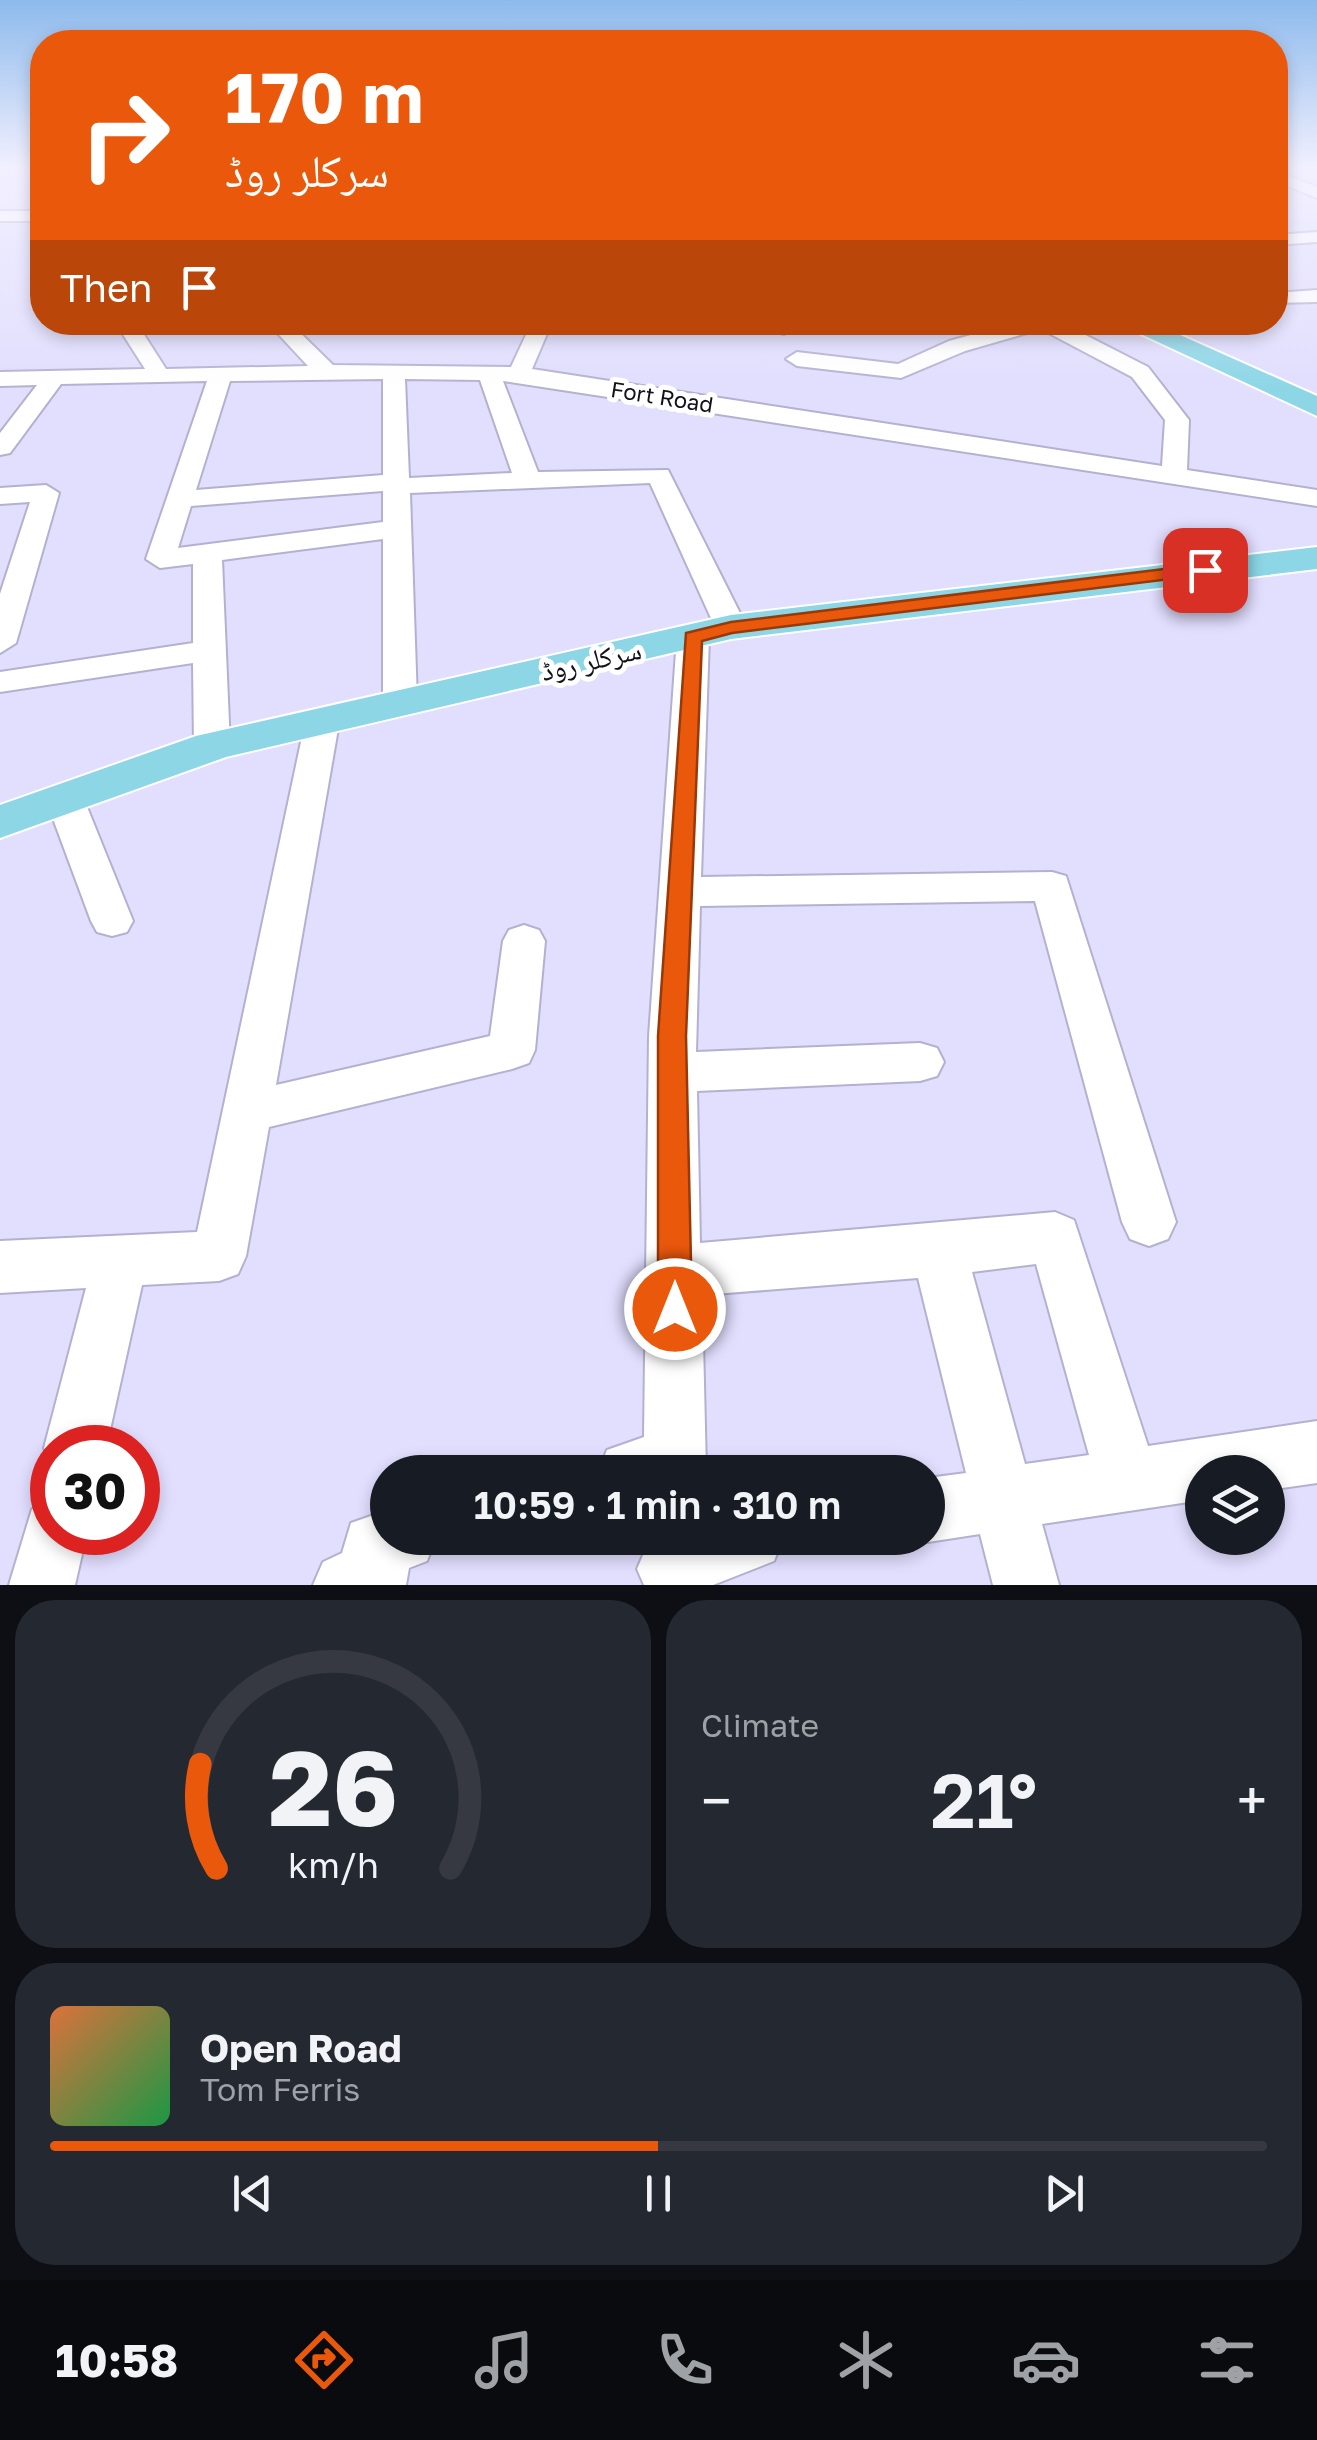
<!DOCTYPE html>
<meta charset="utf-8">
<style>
:root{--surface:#171b24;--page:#242831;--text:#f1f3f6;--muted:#9ea1a6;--line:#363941;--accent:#ea580c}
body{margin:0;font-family:"Golos Text","Noto Naskh Arabic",sans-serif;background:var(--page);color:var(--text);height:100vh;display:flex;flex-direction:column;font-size:38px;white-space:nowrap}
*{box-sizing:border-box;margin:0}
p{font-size:32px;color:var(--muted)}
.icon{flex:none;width:55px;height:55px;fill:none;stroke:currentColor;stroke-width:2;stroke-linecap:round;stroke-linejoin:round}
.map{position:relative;height:1585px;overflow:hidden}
.side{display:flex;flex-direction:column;gap:15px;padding:15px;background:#0d0f14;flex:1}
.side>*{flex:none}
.top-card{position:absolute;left:30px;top:30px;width:1258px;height:305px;border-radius:40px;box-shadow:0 5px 15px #0003;background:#ea580c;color:#fff;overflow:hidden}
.controls{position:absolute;left:1185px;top:1455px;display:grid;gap:20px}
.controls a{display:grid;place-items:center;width:100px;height:100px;border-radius:50%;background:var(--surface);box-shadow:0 5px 15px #0003;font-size:50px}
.speed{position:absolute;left:30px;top:1425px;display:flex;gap:20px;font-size:50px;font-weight:700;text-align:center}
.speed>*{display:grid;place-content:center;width:130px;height:130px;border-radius:50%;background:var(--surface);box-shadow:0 5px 15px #0003;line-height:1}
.speed .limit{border:15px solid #d22;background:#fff;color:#111}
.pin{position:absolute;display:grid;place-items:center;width:85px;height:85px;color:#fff;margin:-42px;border-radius:20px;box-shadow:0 5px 15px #0006}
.me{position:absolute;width:110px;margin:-55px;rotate:0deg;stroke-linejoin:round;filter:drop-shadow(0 0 8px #0008)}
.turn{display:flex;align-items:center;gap:35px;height:210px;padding:0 30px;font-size:45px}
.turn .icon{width:130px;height:130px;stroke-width:2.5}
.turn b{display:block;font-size:70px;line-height:85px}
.then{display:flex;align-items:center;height:95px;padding:0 30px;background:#0003;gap:20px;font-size:38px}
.big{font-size:75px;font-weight:600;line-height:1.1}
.side .tile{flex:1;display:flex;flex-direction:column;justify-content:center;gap:15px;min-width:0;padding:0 35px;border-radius:40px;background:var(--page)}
.side .dial{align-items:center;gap:0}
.dial svg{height:260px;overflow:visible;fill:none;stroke:var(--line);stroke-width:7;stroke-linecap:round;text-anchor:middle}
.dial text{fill:var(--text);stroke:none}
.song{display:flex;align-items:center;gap:30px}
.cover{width:120px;height:120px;border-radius:15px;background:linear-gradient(135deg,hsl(20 70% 55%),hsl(140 70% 35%))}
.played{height:10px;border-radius:5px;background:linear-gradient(90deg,var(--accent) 50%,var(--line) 50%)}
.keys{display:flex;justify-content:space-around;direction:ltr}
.heat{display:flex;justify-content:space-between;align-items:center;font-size:55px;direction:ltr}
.side .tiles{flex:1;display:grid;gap:15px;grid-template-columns:1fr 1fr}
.tile:last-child{grid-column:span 2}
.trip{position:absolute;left:370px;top:1455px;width:575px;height:100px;border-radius:50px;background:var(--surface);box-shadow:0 5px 15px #0003;font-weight:600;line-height:100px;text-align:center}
.tab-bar{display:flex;height:160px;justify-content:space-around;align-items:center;background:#090b0e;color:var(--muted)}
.tab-bar .icon{width:70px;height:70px}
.tab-bar .on{color:var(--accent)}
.tab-bar b{font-size:45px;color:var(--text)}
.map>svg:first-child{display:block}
</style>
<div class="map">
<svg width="1317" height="1585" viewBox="0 0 1317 1585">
<rect width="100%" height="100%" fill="#e1defe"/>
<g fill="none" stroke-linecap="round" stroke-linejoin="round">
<defs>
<path id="minor" d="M 1275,171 L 1317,187 L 1317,198 L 1275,181 Z
M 0,211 L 42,211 L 42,221 L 0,221 Z
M 1317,232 L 1317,242 L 1275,245 L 1275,235 Z
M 1317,290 L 1317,302 L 1275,303 L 1275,293 Z
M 115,322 L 136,322 L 166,369 L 308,366 L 267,322 L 289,322 L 333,365 L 511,367 L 532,322 L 552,322 L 532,369 L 1162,466 L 1165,420 L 1132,377 L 1041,329 L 965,351 L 901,378 L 797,366 L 786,359 L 797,352 L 898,364 L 949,341 L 1018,322 L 1060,322 L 1148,367 L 1189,420 L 1187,470 L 1317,490 L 1317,506 L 503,381 L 538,472 L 668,470 L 747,627 L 742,634 L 720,634 L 715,627 L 650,483 L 410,493 L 417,701 L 412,708 L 388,708 L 383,701 L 383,539 L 222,560 L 230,746 L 225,754 L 199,754 L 194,746 L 193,663 L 0,692 L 0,672 L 193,643 L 193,564 L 160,568 L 146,559 L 207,381 L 61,384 L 10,453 L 0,455 L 0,433 L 37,385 L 0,386 L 0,372 L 145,369 ZM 383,379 L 383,475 L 196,490 L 230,381 ZM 405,379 L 480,380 L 512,473 L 409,478 ZM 383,491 L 383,522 L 178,548 L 191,506 Z
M 346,322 L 435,322 L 425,328 L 355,331 L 348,329 Z
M 771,322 L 791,322 L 794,328 L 784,334 L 777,332 Z
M 46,485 L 59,493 L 16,643 L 0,653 L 0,594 L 30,502 L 0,504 L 0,488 Z
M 693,627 L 709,637 L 701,877 L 1052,872 L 1066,876 L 1176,1222 L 1168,1239 L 1149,1246 L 1130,1239 L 1122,1222 L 1035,901 L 700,906 L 696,1052 L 920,1043 L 937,1048 L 944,1062 L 937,1076 L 920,1081 L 697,1091 L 700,1243 L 1055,1212 L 1074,1220 L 1148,1446 L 1317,1421 L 1317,1483 L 1268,1490 L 1268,1472 L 1202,1472 L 1202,1500 L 1042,1524 L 1059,1585 L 993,1585 L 980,1534 L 928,1542 L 918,1538 L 928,1538 L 928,1478 L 966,1473 L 918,1278 L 702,1295 L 706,1472 L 598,1472 L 607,1450 L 644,1437 L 649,1036 L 677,637 ZM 1036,1264 L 1089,1455 L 1025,1464 L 972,1272 Z
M 322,713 L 334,716 L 339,723 L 276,1085 L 490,1036 L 503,941 L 509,930 L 524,925 L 539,930 L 545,941 L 535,1050 L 529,1063 L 512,1069 L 269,1127 L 246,1256 L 238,1274 L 219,1281 L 142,1285 L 106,1448 L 52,1448 L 52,1468 L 44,1448 L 86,1288 L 0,1293 L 0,1241 L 197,1232 L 305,723 L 310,716 Z
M 64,785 L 77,788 L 83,797 L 133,921 L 127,932 L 112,936 L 97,932 L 91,921 L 45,797 L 51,788 Z
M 52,1501 L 52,1532 L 87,1532 L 75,1585 L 9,1585 L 32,1509 Z
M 388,1510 L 388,1538 L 436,1538 L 427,1561 L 409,1568 L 406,1585 L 313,1585 L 323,1562 L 342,1553 L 351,1523 Z
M 667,1538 L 783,1538 L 774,1561 L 713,1585 L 644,1585 L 637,1569 L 647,1546 Z"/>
<path id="major" d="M 1115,322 L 1151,322 L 1317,396 L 1317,416 Z
M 1317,547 L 1317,569 L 731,639 L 226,757 L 0,838 L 0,805 L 196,736 L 731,615 Z"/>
</defs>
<use href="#minor" stroke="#b4b1d0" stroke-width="4"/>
<use href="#major" stroke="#fff" stroke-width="4"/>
<use href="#minor" fill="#fff" fill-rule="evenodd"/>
<use href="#major" fill="#8cd6e6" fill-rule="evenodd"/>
</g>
<linearGradient id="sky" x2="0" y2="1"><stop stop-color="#8dbaec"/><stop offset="0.43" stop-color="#f2f0ff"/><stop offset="1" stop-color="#f2f0ff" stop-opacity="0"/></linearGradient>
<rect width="1317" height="391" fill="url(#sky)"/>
<path fill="#ea580c" stroke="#983908" stroke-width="2.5" d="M 1205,564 L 1211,566 L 1211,574 L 732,633 L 702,641 L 686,1036 L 692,1309 L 687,1320 L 675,1325 L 663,1320 L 658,1309 L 658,1036 L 686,633 L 731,622 Z"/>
<g text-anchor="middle" stroke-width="10" stroke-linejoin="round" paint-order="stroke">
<g font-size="22" fill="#12101b" stroke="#fff">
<text transform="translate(662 397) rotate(9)" y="8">Fort Road</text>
</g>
<g font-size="28" fill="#12101b" stroke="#fff">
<text transform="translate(591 660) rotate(-13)" y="10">سرکلر روڈ</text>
</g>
</g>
</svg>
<div class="controls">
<a><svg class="icon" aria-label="layers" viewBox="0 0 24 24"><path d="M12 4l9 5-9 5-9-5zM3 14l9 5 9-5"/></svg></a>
</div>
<div class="speed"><div class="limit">30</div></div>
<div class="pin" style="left:1205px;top:570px;background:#d93025"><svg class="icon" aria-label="arrive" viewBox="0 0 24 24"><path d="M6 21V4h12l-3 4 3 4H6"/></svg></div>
<svg class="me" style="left:675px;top:1309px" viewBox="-20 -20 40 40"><circle r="17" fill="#ea580c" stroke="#fff" stroke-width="3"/><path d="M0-11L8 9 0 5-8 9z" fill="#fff"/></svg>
<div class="trip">10:59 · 1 min · 310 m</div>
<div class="top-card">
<div class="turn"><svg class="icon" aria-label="right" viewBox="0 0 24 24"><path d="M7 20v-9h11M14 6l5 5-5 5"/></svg><div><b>170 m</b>سرکلر روڈ</div></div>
<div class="then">Then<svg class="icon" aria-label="arrive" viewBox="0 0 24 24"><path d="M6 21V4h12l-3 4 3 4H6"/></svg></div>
</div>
</div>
<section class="side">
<div class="tiles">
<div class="tile dial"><svg viewBox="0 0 100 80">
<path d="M14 69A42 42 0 1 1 86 69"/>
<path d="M14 69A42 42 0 0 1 9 37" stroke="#ea580c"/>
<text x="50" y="56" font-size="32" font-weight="700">26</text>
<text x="50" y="72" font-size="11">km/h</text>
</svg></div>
<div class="tile"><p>Climate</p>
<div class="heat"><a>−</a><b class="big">21°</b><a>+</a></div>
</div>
<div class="tile">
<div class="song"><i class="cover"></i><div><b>Open Road</b><p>Tom Ferris</p></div></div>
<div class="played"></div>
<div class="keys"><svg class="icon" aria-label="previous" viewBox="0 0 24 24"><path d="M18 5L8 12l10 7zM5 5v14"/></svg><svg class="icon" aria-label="pause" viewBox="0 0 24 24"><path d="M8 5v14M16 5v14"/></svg><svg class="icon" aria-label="next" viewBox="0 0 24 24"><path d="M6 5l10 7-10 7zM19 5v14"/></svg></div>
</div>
</div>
</section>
<nav class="tab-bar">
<b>10:58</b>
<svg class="icon on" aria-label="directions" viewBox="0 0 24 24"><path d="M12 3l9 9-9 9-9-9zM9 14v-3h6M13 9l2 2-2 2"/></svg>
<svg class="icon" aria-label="music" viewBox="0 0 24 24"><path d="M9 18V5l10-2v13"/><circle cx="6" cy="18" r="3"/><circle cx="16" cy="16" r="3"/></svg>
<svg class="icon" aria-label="phone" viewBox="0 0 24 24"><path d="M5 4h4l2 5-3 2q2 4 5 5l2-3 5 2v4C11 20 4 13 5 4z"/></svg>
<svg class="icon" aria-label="climate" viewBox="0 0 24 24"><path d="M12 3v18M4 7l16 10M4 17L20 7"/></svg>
<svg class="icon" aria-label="car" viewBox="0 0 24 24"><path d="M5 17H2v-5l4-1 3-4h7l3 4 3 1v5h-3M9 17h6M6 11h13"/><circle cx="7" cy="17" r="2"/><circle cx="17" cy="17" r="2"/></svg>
<svg class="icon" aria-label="filters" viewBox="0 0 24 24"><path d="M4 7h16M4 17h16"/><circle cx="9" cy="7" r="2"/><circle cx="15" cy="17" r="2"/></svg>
</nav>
